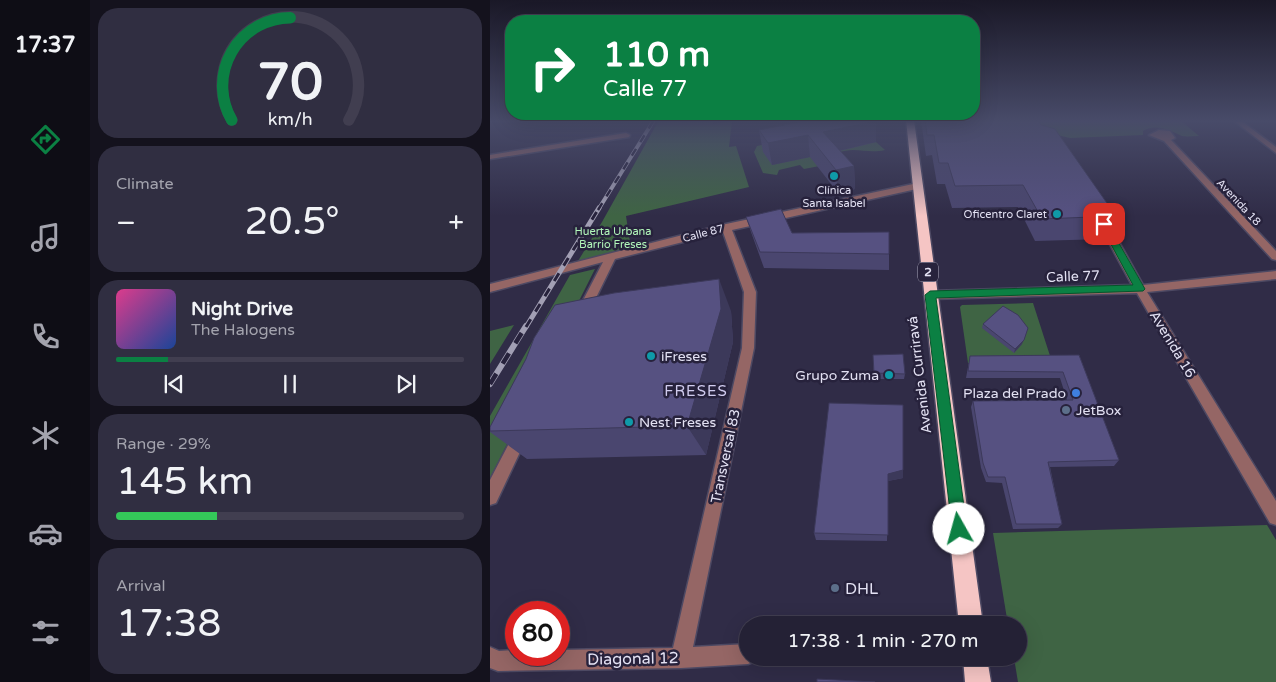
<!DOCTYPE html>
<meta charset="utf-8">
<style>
:root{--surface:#242135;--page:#302e41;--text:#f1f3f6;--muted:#a3a3ad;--line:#413e50;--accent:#0b8043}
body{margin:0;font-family:"Varela Round",sans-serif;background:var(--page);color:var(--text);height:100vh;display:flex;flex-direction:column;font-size:19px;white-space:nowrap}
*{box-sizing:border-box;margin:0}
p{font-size:16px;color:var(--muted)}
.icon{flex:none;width:28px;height:28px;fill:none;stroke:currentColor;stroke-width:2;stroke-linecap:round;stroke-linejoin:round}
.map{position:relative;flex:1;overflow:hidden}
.side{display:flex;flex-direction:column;gap:8px;padding:8px;background:#14121d;width:400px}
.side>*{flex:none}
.banner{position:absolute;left:15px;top:15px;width:475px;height:105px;border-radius:20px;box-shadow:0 5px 20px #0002,0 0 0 1px var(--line);background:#0b8043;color:#fff;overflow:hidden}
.speed{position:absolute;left:15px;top:601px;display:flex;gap:10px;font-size:25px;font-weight:700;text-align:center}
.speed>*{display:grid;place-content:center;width:65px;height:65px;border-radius:50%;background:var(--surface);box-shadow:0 5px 20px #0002,0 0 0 1px var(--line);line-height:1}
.speed .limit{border:8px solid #d22;background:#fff;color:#111}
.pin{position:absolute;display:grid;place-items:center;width:42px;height:42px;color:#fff;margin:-21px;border-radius:10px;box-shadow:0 2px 8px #0006}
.me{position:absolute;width:55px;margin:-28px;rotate:353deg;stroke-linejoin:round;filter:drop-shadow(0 0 4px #0008)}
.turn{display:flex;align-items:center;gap:18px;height:105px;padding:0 15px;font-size:22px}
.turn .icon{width:65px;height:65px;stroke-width:2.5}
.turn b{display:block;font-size:35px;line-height:42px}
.big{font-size:38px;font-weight:600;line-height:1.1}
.side .card{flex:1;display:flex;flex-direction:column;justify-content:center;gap:8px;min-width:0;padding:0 18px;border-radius:20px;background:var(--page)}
.side .dial{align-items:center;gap:0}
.dial svg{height:130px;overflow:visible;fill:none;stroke:var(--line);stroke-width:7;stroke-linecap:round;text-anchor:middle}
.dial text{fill:var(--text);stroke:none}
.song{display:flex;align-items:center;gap:15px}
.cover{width:60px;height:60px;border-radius:8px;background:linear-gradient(135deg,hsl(330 70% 55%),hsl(220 70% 35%))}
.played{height:5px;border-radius:2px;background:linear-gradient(90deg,var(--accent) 15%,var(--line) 15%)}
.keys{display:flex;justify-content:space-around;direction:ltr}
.heat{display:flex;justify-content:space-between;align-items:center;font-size:28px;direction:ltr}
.charge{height:8px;border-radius:4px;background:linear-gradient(90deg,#34c759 29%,var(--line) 0)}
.trip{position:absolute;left:249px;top:616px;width:288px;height:50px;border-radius:25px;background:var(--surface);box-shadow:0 5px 20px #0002,0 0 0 1px var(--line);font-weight:600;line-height:50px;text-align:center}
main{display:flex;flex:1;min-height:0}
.tabs{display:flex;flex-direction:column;width:90px;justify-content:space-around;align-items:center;background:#0e0d15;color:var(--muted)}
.tabs .icon{width:35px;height:35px}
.tabs .current{color:var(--accent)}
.tabs b{font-size:22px;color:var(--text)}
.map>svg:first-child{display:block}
</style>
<main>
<nav class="tabs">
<b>17:37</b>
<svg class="icon current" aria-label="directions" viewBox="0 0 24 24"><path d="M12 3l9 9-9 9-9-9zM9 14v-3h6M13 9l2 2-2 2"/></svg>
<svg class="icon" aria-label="music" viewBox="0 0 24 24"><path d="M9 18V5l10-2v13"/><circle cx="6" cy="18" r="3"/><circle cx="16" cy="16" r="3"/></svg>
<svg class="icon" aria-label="phone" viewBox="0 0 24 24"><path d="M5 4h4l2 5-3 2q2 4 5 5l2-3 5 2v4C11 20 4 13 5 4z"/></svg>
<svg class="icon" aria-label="climate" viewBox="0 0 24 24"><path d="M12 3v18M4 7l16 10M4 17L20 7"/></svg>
<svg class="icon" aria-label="car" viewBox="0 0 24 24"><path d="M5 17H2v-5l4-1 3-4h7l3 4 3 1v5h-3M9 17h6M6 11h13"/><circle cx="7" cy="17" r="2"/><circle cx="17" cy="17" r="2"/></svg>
<svg class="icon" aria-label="filters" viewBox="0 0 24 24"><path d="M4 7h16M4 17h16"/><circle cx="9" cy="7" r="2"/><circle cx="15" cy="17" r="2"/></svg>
</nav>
<section class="side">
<div class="card dial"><svg viewBox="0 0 100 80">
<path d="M14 69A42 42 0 1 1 86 69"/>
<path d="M14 69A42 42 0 0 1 50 6" stroke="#0b8043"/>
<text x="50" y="56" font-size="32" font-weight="700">70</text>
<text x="50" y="72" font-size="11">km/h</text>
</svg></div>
<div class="card"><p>Climate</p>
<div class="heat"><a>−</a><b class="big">20.5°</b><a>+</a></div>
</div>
<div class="card">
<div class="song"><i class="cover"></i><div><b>Night Drive</b><p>The Halogens</p></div></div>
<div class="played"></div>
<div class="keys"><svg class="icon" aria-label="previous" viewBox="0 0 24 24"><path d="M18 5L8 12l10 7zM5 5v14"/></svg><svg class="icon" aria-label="pause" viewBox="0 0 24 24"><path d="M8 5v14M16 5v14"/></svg><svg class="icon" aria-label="next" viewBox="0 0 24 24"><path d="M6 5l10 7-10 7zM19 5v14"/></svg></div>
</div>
<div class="card"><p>Range · 29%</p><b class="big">145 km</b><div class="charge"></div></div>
<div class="card"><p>Arrival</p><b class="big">17:38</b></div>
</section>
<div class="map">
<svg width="786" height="682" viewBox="0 0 786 682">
<rect width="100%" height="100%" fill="#302c47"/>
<path fill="#3f6444" d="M 169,120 L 224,120 L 223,124 L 242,121 L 239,147 L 246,146 L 259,187 L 136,216 L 141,249 L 88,261 L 112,222 Z
M 502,120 L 690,120 L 709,136 C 703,136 697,137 692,136 C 680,131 667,123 653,131 L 653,135 L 580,138 Z
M 317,136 L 386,142 L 395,150 C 382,153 375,150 363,150 C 354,150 344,154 336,156 L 340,164 L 314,169 L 310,165 L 289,170 L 287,175 L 273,173 L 264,152 L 267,146 Z
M 105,269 L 0,478 L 0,416 L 80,275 Z
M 543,303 L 562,362 L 478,363 L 470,307 L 472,305 Z
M 24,325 L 0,364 L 0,331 Z
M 777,525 L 786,540 L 786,682 L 528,682 L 524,658 L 528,658 L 528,625 L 518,625 L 503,533 Z"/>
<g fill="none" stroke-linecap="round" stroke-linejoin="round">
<defs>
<path id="minor" d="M 743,120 L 750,120 L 786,147 L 786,153 Z
M 669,130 L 680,131 L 685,138 L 681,140 L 786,251 L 786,260 L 782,259 L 674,141 L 659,135 Z
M 136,133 L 140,135 L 139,137 L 0,159 L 0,155 Z
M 428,183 L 431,184 L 431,188 L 242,230 L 266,292 L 264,348 L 203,647 L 258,644 L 258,658 L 267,658 L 265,661 L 258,664 L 191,668 L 8,671 L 0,668 L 0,647 L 9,651 L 26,650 L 26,655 L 69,655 L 69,650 L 183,648 L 252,348 L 254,292 L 233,232 L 125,259 L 99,312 L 93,316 L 87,312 L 113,262 L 0,292 L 0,284 L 236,224 Z
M 610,214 L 615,217 L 653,285 L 786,271 L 786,279 L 657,292 L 786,501 L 786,525 L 780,523 L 647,293 L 440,299 L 434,295 L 440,291 L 642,285 L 605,217 Z
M 31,428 L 36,430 L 38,435 L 6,503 L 0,505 L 0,480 L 26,430 Z"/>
<path id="highway" d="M 416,120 L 424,120 L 493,625 L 469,625 Z
M 473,658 L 497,658 L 501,682 L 475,682 Z"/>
</defs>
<use href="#minor" stroke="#4d4963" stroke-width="3"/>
<use href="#highway" stroke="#4d4963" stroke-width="3"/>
<use href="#minor" fill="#956665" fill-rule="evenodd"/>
<use href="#highway" fill="#f5c5c4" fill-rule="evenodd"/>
<defs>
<path id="rail-far2" d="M 108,210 L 164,120"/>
<path id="rail-far1" d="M 36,327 L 109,208"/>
<path id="rail" d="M 0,384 L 36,326"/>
</defs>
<use href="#rail-far2" stroke="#a29fb4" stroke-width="4"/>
<use href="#rail-far1" stroke="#a29fb4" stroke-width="5"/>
<use href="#rail" stroke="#a29fb4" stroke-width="6"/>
<use href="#rail-far2" stroke="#27223c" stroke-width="2.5" stroke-dasharray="8" stroke-linecap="butt"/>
<use href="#rail-far1" stroke="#27223c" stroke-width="3" stroke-dasharray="9" stroke-linecap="butt"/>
<use href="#rail" stroke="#27223c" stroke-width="4.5" stroke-dasharray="12" stroke-linecap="butt"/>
</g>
<path fill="#4a466f" d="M 431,120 L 537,120 L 537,121 L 551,125 L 626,216 L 615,239 L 545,241 L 528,207 L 462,208 L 455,184 L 447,184 L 442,155 L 436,156 Z
M 386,121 L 386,142 L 350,151 L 364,166 L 365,189 L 348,193 L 320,157 L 282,165 L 273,152 L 269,130 Z
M 256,217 L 302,233 L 399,232 L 399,270 L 274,268 L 261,232 Z
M 241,311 L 243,342 L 216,455 L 37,459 L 0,432 L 0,427 L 36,359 Z
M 493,324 L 532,344 L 524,353 L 492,328 Z
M 383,355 L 415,374 L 414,379 L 384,379 Z
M 589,355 L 629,460 L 624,466 L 560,467 L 572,524 L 568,528 L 523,529 L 512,483 L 496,482 L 491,468 L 481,407 L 483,401 L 577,400 L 570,378 L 476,378 L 480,356 Z
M 413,470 L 413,478 L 398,481 L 397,541 L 326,540 L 324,533 Z"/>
<path fill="#3c395a" d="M 386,121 L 386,142 L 335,154 L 333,132 Z
M 318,135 L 320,157 L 282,165 L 278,143 Z
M 364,166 L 365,189 L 348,193 L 346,170 Z
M 229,279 L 241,311 L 243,342 L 216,455 L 197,426 Z
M 534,340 L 532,344 L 524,353 L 525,349 Z
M 413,470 L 413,478 L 398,481 L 398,474 Z"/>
<path fill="#565181" stroke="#3c395a" d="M 320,120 L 385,120 L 386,121 L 333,132 L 364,166 L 346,170 L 318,135 L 278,143 L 269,130 Z
M 435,120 L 537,120 L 537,121 L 549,121 L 551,125 L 565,129 L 626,216 L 552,219 L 533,185 L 465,186 L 458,163 L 449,163 L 444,135 L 437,135 Z
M 291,209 L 302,233 L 399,232 L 399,254 L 270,252 L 256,217 Z
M 229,279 L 231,309 L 197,426 L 0,431 L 0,427 L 36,359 L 44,338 L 65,305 L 124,293 Z
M 513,306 L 528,315 L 538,328 L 534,340 L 525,349 L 493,324 Z
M 413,354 L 415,374 L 384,373 L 383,355 Z
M 589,355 L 629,460 L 558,462 L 572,524 L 526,524 L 515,477 L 498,477 L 493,463 L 483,401 L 583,400 L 573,372 L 478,371 L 480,356 Z
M 339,403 L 413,405 L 413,470 L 398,474 L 398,535 L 324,533 Z
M 327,679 L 385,682 L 327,682 Z"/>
<linearGradient id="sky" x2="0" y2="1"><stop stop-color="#1a1827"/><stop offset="0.56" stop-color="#484b69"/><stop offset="1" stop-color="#484b69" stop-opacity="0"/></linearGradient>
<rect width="786" height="216" fill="url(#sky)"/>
<path fill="#0b8043" stroke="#07532c" d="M 614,221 L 618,224 L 655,289 L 653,291 L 446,298 L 477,529 L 475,535 L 469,537 L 464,535 L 462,529 L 435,295 L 440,291 L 643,285 L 610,224 Z"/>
<g fill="#0f9aa8" stroke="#27223c" stroke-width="2">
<circle cx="344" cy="176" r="5"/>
<circle cx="567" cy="214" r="5"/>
<circle cx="161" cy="356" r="5"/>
<circle cx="399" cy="375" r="5"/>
<circle cx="139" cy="422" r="5"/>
</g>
<circle fill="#3f7fe0" stroke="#27223c" stroke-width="2" cx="586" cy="393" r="5"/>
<g fill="#5c6f8a" stroke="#27223c" stroke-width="2">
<circle cx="576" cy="410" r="5"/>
<circle cx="345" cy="588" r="5"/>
</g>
<g text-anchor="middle" stroke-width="5" stroke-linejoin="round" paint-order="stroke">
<g font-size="11" fill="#e3e1f3" stroke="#27223c">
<text x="344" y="194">Clínica<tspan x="344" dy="13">Santa Isabel</tspan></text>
<text x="557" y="218" text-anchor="end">Oficentro Claret</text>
</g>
<g font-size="11" fill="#e3e1f3" stroke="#27223c">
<text transform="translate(749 202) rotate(47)" y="4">Avenida 18</text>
<text transform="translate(213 233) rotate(-15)" y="4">Calle 87</text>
</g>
<g font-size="11" fill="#b2f7ba" stroke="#27223c">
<text x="123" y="235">Huerta Urbana<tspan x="123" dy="13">Barrio Freses</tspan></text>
</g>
<rect fill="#27223c" stroke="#aba8bc" stroke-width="1" x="428" y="262.5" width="20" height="19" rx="4"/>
<g font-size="12" font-weight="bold" fill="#e3e1f3">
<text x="438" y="276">2</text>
</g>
<g font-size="14" fill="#e3e1f3" stroke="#27223c">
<text transform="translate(583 276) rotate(-2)" y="5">Calle 77</text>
<text transform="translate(683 344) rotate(59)" y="5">Avenida 16</text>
<text transform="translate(429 375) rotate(-97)" y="5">Avenida Curriravá</text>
<text transform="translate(235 456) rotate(-78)" y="5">Transversal 83</text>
</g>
<g font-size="14" fill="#e3e1f3" stroke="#27223c" text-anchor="start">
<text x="171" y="361">iFreses</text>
<text x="389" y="380" text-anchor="end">Grupo Zuma</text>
<text x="576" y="398" text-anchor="end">Plaza del Prado</text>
<text x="586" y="415">JetBox</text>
<text x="149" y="427">Nest Freses</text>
</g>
<g font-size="15" letter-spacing="1" fill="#d1ccef" stroke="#27223c">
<text x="206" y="396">FRESES</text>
</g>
<g font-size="16" fill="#e3e1f3" stroke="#27223c" text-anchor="start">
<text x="355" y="594">DHL</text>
</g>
<g font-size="16" fill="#e3e1f3" stroke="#27223c">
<text transform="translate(143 658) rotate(-1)" y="6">Diagonal 12</text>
</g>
</g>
</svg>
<div class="speed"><div class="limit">80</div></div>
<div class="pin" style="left:614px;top:224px;background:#d93025"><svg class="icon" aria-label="arrive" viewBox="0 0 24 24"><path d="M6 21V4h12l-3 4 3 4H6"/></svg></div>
<svg class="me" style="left:469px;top:529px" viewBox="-20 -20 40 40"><circle r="19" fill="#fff"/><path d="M0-13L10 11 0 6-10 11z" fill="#0b8043"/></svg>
<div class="trip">17:38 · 1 min · 270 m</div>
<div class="banner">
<div class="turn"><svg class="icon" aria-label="right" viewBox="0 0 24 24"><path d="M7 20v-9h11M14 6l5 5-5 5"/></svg><div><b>110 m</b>Calle 77</div></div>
</div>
</div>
</main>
